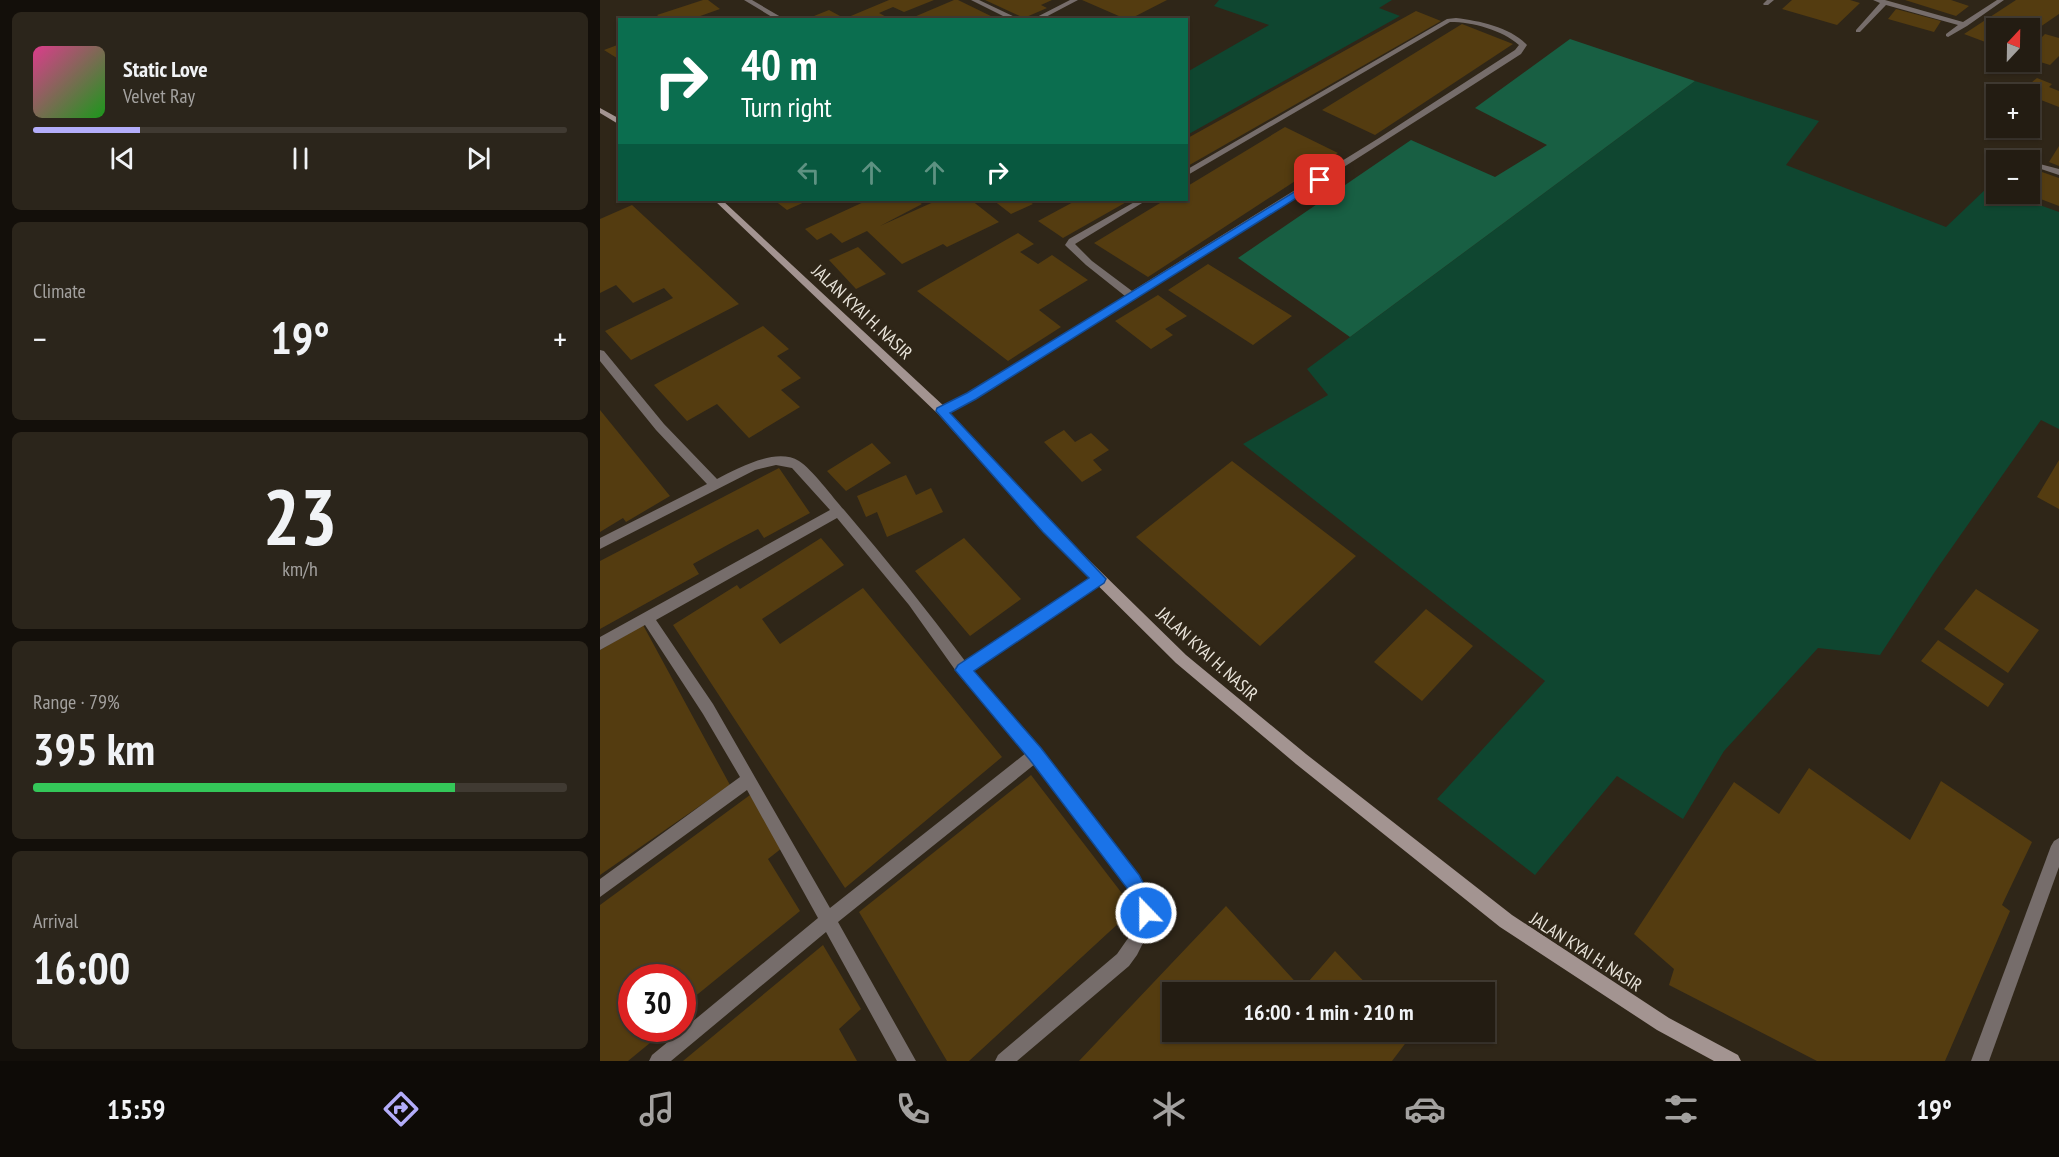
<!DOCTYPE html>
<meta charset="utf-8">
<style>
:root{--surface:#231c12;--page:#2b251b;--text:#f1f3f6;--muted:#a3a19f;--line:#403a32;--accent:#b3adf9}
body{margin:0;font-family:"PT Sans Narrow",sans-serif;background:var(--page);color:var(--text);height:100vh;display:flex;flex-direction:column;font-size:22px;white-space:nowrap}
*{box-sizing:border-box;margin:0}
p{font-size:20px;color:var(--muted)}
.icon{flex:none;width:33px;height:33px;fill:none;stroke:currentColor;stroke-width:2;stroke-linecap:round;stroke-linejoin:round}
.map{position:relative;flex:1;overflow:hidden}
.side{display:flex;flex-direction:column;gap:12px;padding:12px;background:#130f0a;width:600px}
.side>*{flex:none}
.guide{position:absolute;left:18px;top:18px;width:570px;height:183px;border-radius:0px;box-shadow:0 2px 4px #0004,0 0 0 2px var(--line);background:#0b6e4f;color:#fff;overflow:hidden}
.needle{width:39px;rotate:22deg}
.tools{position:absolute;left:1386px;top:18px;display:grid;gap:12px}
.tools a{display:grid;place-items:center;width:54px;height:54px;border-radius:0px;background:var(--surface);box-shadow:0 2px 4px #0004,0 0 0 2px var(--line);font-size:30px}
.speed{position:absolute;left:18px;top:964px;display:flex;gap:12px;font-size:30px;font-weight:700;text-align:center}
.speed>*{display:grid;place-content:center;width:78px;height:78px;border-radius:50%;background:var(--surface);box-shadow:0 2px 4px #0004,0 0 0 2px var(--line);line-height:1}
.speed .limit{border:9px solid #d22;background:#fff;color:#111}
.pin{position:absolute;display:grid;place-items:center;width:51px;height:51px;color:#fff;margin:-26px;border-radius:12px;box-shadow:0 3px 9px #0006}
.me{position:absolute;width:66px;margin:-33px;rotate:338deg;stroke-linejoin:round;filter:drop-shadow(0 0 4px #0008)}
.turn{display:flex;align-items:center;gap:21px;height:126px;padding:0 24px;font-size:27px}
.turn .icon{width:78px;height:78px;stroke-width:2.5}
.turn b{display:block;font-size:42px;line-height:51px}
.lanes{display:flex;align-items:center;height:57px;padding:0 24px;background:#0003;justify-content:center;gap:30px;direction:ltr}
.lanes .off{opacity:.35}
.big{font-size:45px;font-weight:700;line-height:1.1}
.side .card{flex:1;display:flex;flex-direction:column;justify-content:center;gap:9px;min-width:0;padding:0 21px;border-radius:9px;background:var(--page)}
.side .dial{align-items:center;gap:0}
.dial b{font-size:78px;line-height:1}
.song{display:flex;align-items:center;gap:18px}
.cover{width:72px;height:72px;border-radius:9px;background:linear-gradient(135deg,hsl(330 70% 55%),hsl(120 70% 35%))}
.played{height:6px;border-radius:3px;background:linear-gradient(90deg,var(--accent) 20%,var(--line) 20%)}
.keys{display:flex;justify-content:space-around;direction:ltr}
.heat{display:flex;justify-content:space-between;align-items:center;font-size:33px;direction:ltr}
.charge{height:9px;border-radius:4px;background:linear-gradient(90deg,#34c759 79%,var(--line) 0)}
.trip{position:absolute;left:562px;top:982px;width:333px;height:60px;border-radius:0px;background:var(--surface);box-shadow:0 2px 4px #0004,0 0 0 2px var(--line);font-weight:700;line-height:60px;text-align:center}
.tab-bar{display:flex;height:96px;justify-content:space-around;align-items:center;background:#0e0b07;color:var(--muted)}
.tab-bar .icon{width:42px;height:42px}
.tab-bar .current{color:var(--accent)}
.tab-bar b{font-size:27px;color:var(--text)}
main{display:flex;flex:1;min-height:0}
.map>svg:first-child{display:block}
</style>
<main>
<section class="side">
<div class="card">
<div class="song"><i class="cover"></i><div><b>Static Love</b><p>Velvet Ray</p></div></div>
<div class="played"></div>
<div class="keys"><svg class="icon" aria-label="previous" viewBox="0 0 24 24"><path d="M18 5L8 12l10 7zM5 5v14"/></svg><svg class="icon" aria-label="pause" viewBox="0 0 24 24"><path d="M8 5v14M16 5v14"/></svg><svg class="icon" aria-label="next" viewBox="0 0 24 24"><path d="M6 5l10 7-10 7zM19 5v14"/></svg></div>
</div>
<div class="card"><p>Climate</p>
<div class="heat"><a>−</a><b class="big">19°</b><a>+</a></div>
</div>
<div class="card dial"><b>23</b><p>km/h</p></div>
<div class="card"><p>Range · 79%</p><b class="big">395 km</b><div class="charge"></div></div>
<div class="card"><p>Arrival</p><b class="big">16:00</b></div>
</section>
<div class="map">
<svg width="1459" height="1061" viewBox="0 0 1459 1061">
<rect width="100%" height="100%" fill="#2f2618"/>
<path fill="#0f4630" d="M 619,0 L 792,0 L 779,8 L 800,16 L 587,135 L 587,72 L 669,25 L 614,6 Z
M 1095,81 L 1219,121 L 1186,165 L 1346,227 L 1389,186 L 1396,189 L 1396,194 L 1409,194 L 1459,212 L 1459,429 L 1441,420 L 1334,573 L 1280,655 L 1218,648 L 1124,751 L 1083,819 L 1017,776 L 935,875 L 837,799 L 945,681 L 643,444 L 728,395 L 707,369 Z"/>
<path fill="#185f43" d="M 970,39 L 1095,81 L 750,337 L 638,258 L 811,140 L 895,177 L 947,145 L 875,108 Z"/>
<path fill="#543c10" d="M 103,0 L 108,0 L 120,9 L 89,20 L 63,20 L 57,15 Z
M 289,0 L 334,0 L 304,12 L 293,7 L 279,13 L 292,20 L 246,18 Z
M 354,0 L 358,0 L 399,20 L 319,20 L 314,17 Z
M 385,0 L 452,0 L 441,5 L 447,8 L 424,18 Z
M 482,0 L 567,0 L 528,20 Z
M 1192,0 L 1250,0 L 1260,3 L 1237,25 L 1182,9 Z
M 1305,0 L 1351,0 L 1369,6 L 1356,16 Z
M 1416,0 L 1459,0 L 1459,14 L 1430,34 L 1430,28 L 1396,28 L 1396,46 L 1364,34 Z
M 1296,9 L 1341,21 L 1334,32 L 1288,19 Z
M 229,10 L 240,16 L 231,20 L 204,20 Z
M 816,11 L 841,21 L 586,167 L 586,139 Z
M 862,24 L 913,44 L 775,135 L 722,110 Z
M 1445,34 L 1459,38 L 1459,56 L 1450,65 L 1430,59 L 1430,43 L 1433,39 L 1438,41 Z
M 20,44 L 20,60 L 4,50 Z
M 1437,78 L 1452,84 L 1449,87 L 1459,91 L 1459,107 L 1420,92 Z
M 685,127 L 738,153 L 548,277 L 494,243 L 565,200 L 586,200 L 586,187 Z
M 1459,146 L 1459,166 L 1449,162 Z
M 1442,172 L 1459,178 L 1459,206 L 1430,195 Z
M 174,200 L 209,200 L 187,210 Z
M 268,200 L 316,200 L 322,204 L 280,226 L 338,200 L 371,200 L 399,222 L 347,247 L 343,244 L 302,264 L 267,231 L 242,243 L 231,233 L 217,240 L 205,229 Z
M 393,200 L 427,200 L 433,204 L 411,214 Z
M 477,200 L 530,200 L 463,238 L 438,221 Z
M 32,205 L 139,304 L 31,360 L 5,331 L 73,298 L 64,288 L 33,303 L 16,285 L 0,293 L 0,219 Z
M 418,233 L 434,244 L 420,252 L 438,264 L 452,255 L 488,280 L 439,310 L 461,327 L 408,361 L 317,291 Z
M 258,247 L 286,274 L 256,289 L 229,260 Z
M 608,264 L 692,316 L 653,345 L 568,290 Z
M 558,295 L 587,316 L 565,329 L 573,335 L 551,349 L 515,321 Z
M 163,326 L 189,349 L 177,356 L 201,378 L 181,390 L 200,407 L 149,438 L 117,404 L 87,421 L 54,385 Z
M 0,410 L 70,496 L 26,522 L 23,518 L 0,532 Z
M 464,430 L 475,442 L 491,433 L 509,450 L 493,460 L 502,470 L 482,482 L 444,442 Z
M 272,443 L 291,463 L 246,491 L 227,471 Z
M 1459,460 L 1459,509 L 1437,497 Z
M 632,461 L 756,556 L 660,646 L 536,537 Z
M 179,468 L 210,513 L 164,538 L 158,529 L 131,543 L 93,564 L 99,574 L 0,629 L 0,561 Z
M 306,475 L 316,495 L 331,488 L 343,512 L 287,537 L 277,512 L 266,517 L 257,496 Z
M 221,538 L 244,565 L 162,619 L 180,644 L 263,588 L 402,757 L 245,888 L 73,625 L 137,585 L 140,589 Z
M 364,538 L 421,599 L 370,636 L 315,571 Z
M 1376,589 L 1439,630 L 1408,673 L 1344,629 Z
M 826,609 L 873,646 L 822,701 L 774,662 Z
M 43,625 L 130,785 L 0,875 L 0,650 Z
M 1338,640 L 1404,684 L 1388,707 L 1321,661 Z
M 1209,768 L 1310,840 L 1341,781 L 1432,842 L 1402,905 L 1410,911 L 1345,1061 L 1217,1061 L 1069,985 L 1074,969 L 1034,934 L 1134,782 L 1179,814 Z
M 431,775 L 534,909 L 369,1061 L 347,1061 L 259,912 Z
M 150,795 L 182,848 L 168,859 L 200,911 L 82,1007 L 82,978 L 32,978 L 32,1029 L 67,1029 L 28,1061 L 0,1061 L 0,905 Z
M 626,906 L 702,989 L 735,951 L 775,993 L 573,993 L 573,1032 L 814,1032 L 792,1061 L 479,1061 Z
M 223,945 L 261,1009 L 239,1029 L 257,1061 L 83,1061 Z"/>
<g fill="none" stroke-linecap="round" stroke-linejoin="round">
<path fill="#766d6b" fill-rule="evenodd" d="M 1459,838 L 1459,867 L 1389,1061 L 1371,1061 L 1451,846 L 1454,841 Z"/>
<path fill="#766d6b" fill-rule="evenodd" d="M 144,0 L 152,0 L 186,20 L 177,20 Z
M 371,0 L 379,0 L 421,20 L 411,20 Z
M 470,0 L 478,0 L 440,20 L 431,20 Z
M 1167,0 L 1174,0 L 1168,5 L 1164,5 L 1163,4 Z
M 1273,0 L 1285,0 L 1363,22 L 1397,0 L 1404,0 L 1367,26 L 1348,37 L 1346,36 L 1346,34 L 1358,25 L 1286,5 L 1260,32 L 1256,32 L 1256,30 L 1280,3 Z
M 856,18 C 880,21 910,27 927,45 L 921,54 C 764,155 606,254 448,353 C 431,363 353,417 338,414 L 337,411 L 338,408 L 367,393 L 525,296 L 486,265 L 467,247 L 465,245 L 469,239 L 538,200 L 547,200 L 475,244 L 492,261 L 532,291 L 779,138 L 915,50 L 919,45 C 902,30 873,22 850,22 L 586,176 L 586,170 L 847,19 Z
M 1432,162 L 1459,169 L 1459,175 L 1432,166 Z
M 0,350 L 4,351 L 64,424 L 117,479 C 138,468 176,447 199,461 C 212,469 234,499 245,511 C 287,560 327,610 365,661 L 495,575 L 499,574 L 503,575 L 505,579 L 503,583 L 373,671 L 441,749 L 538,876 L 547,894 L 552,914 L 549,931 L 537,955 L 529,966 L 417,1061 L 395,1061 L 398,1055 L 517,954 L 531,934 L 536,923 L 535,905 L 528,886 L 435,764 L 238,922 L 316,1061 L 297,1061 L 226,932 L 71,1061 L 49,1061 L 52,1055 L 218,918 L 147,790 L 0,897 L 0,879 L 140,777 L 103,714 L 45,625 L 0,650 L 0,637 L 230,510 L 192,468 L 176,465 L 155,470 L 0,549 L 0,538 L 107,484 L 56,430 L 0,361 ZM 237,518 L 309,605 L 358,674 L 426,753 L 230,908 L 113,704 L 56,620 Z"/>
<path fill="#a39491" fill-rule="evenodd" d="M 0,108 L 20,119 L 20,125 L 0,113 Z
M 114,200 L 122,200 L 346,408 L 452,524 L 586,655 L 706,754 L 912,915 L 1069,1018 L 1138,1055 L 1141,1061 L 1114,1061 L 1057,1030 L 900,927 L 696,764 L 576,663 L 444,532 L 338,414 Z"/>
</g>
<path fill="#1a73e8" stroke="#114b97" stroke-width="1.5" d="M 717,178 L 725,180 L 376,399 L 350,413 L 506,579 L 504,583 L 374,671 L 441,748 L 539,875 L 548,892 L 555,913 L 552,919 L 546,922 L 539,919 L 527,888 L 430,760 L 355,670 L 358,665 L 489,578 L 443,532 L 336,411 L 337,408 L 367,393 Z"/>
<g text-anchor="middle" stroke-width="6" stroke-linejoin="round" paint-order="stroke">
<g font-size="18" fill="#e9e4da" stroke="#2f2618">
<text transform="translate(262 312) rotate(43)" y="6">JALAN KYAI H. NASIR</text>
<text transform="translate(607 654) rotate(42)" y="6">JALAN KYAI H. NASIR</text>
<text transform="translate(986 952) rotate(33)" y="6">JALAN KYAI H. NASIR</text>
</g>
</g>
</svg>
<div class="tools">
<a><svg class="needle" viewBox="-14 -14 28 28"><path d="M0-13l5 13h-10z" fill="#e53935"/><path d="M0 13l5-13h-10z" fill="#a3a19f"/></svg></a>
<a>+</a>
<a>−</a>
</div>
<div class="speed"><div class="limit">30</div></div>
<div class="pin" style="left:720px;top:180px;background:#d93025"><svg class="icon" aria-label="arrive" viewBox="0 0 24 24"><path d="M6 21V4h12l-3 4 3 4H6"/></svg></div>
<svg class="me" style="left:546px;top:913px" viewBox="-20 -20 40 40"><circle r="17" fill="#1a73e8" stroke="#fff" stroke-width="3"/><path d="M0-11L8 9 0 5-8 9z" fill="#fff"/></svg>
<div class="trip">16:00 · 1 min · 210 m</div>
<div class="guide">
<div class="turn"><svg class="icon" aria-label="right" viewBox="0 0 24 24"><path d="M7 20v-9h11M14 6l5 5-5 5"/></svg><div><b>40 m</b>Turn right</div></div>
<div class="lanes"><svg class="icon off" aria-label="left" viewBox="0 0 24 24"><path d="M17 20v-9H6M10 6l-5 5 5 5"/></svg><svg class="icon off" aria-label="ahead" viewBox="0 0 24 24"><path d="M12 20V5M6 11l6-6 6 6"/></svg><svg class="icon off" aria-label="ahead" viewBox="0 0 24 24"><path d="M12 20V5M6 11l6-6 6 6"/></svg><svg class="icon" aria-label="right" viewBox="0 0 24 24"><path d="M7 20v-9h11M14 6l5 5-5 5"/></svg></div>
</div>
</div>
</main>
<nav class="tab-bar">
<b>15:59</b>
<svg class="icon current" aria-label="directions" viewBox="0 0 24 24"><path d="M12 3l9 9-9 9-9-9zM9 14v-3h6M13 9l2 2-2 2"/></svg>
<svg class="icon" aria-label="music" viewBox="0 0 24 24"><path d="M9 18V5l10-2v13"/><circle cx="6" cy="18" r="3"/><circle cx="16" cy="16" r="3"/></svg>
<svg class="icon" aria-label="phone" viewBox="0 0 24 24"><path d="M5 4h4l2 5-3 2q2 4 5 5l2-3 5 2v4C11 20 4 13 5 4z"/></svg>
<svg class="icon" aria-label="climate" viewBox="0 0 24 24"><path d="M12 3v18M4 7l16 10M4 17L20 7"/></svg>
<svg class="icon" aria-label="car" viewBox="0 0 24 24"><path d="M5 17H2v-5l4-1 3-4h7l3 4 3 1v5h-3M9 17h6M6 11h13"/><circle cx="7" cy="17" r="2"/><circle cx="17" cy="17" r="2"/></svg>
<svg class="icon" aria-label="filters" viewBox="0 0 24 24"><path d="M4 7h16M4 17h16"/><circle cx="9" cy="7" r="2"/><circle cx="15" cy="17" r="2"/></svg>
<b>19°</b>
</nav>
